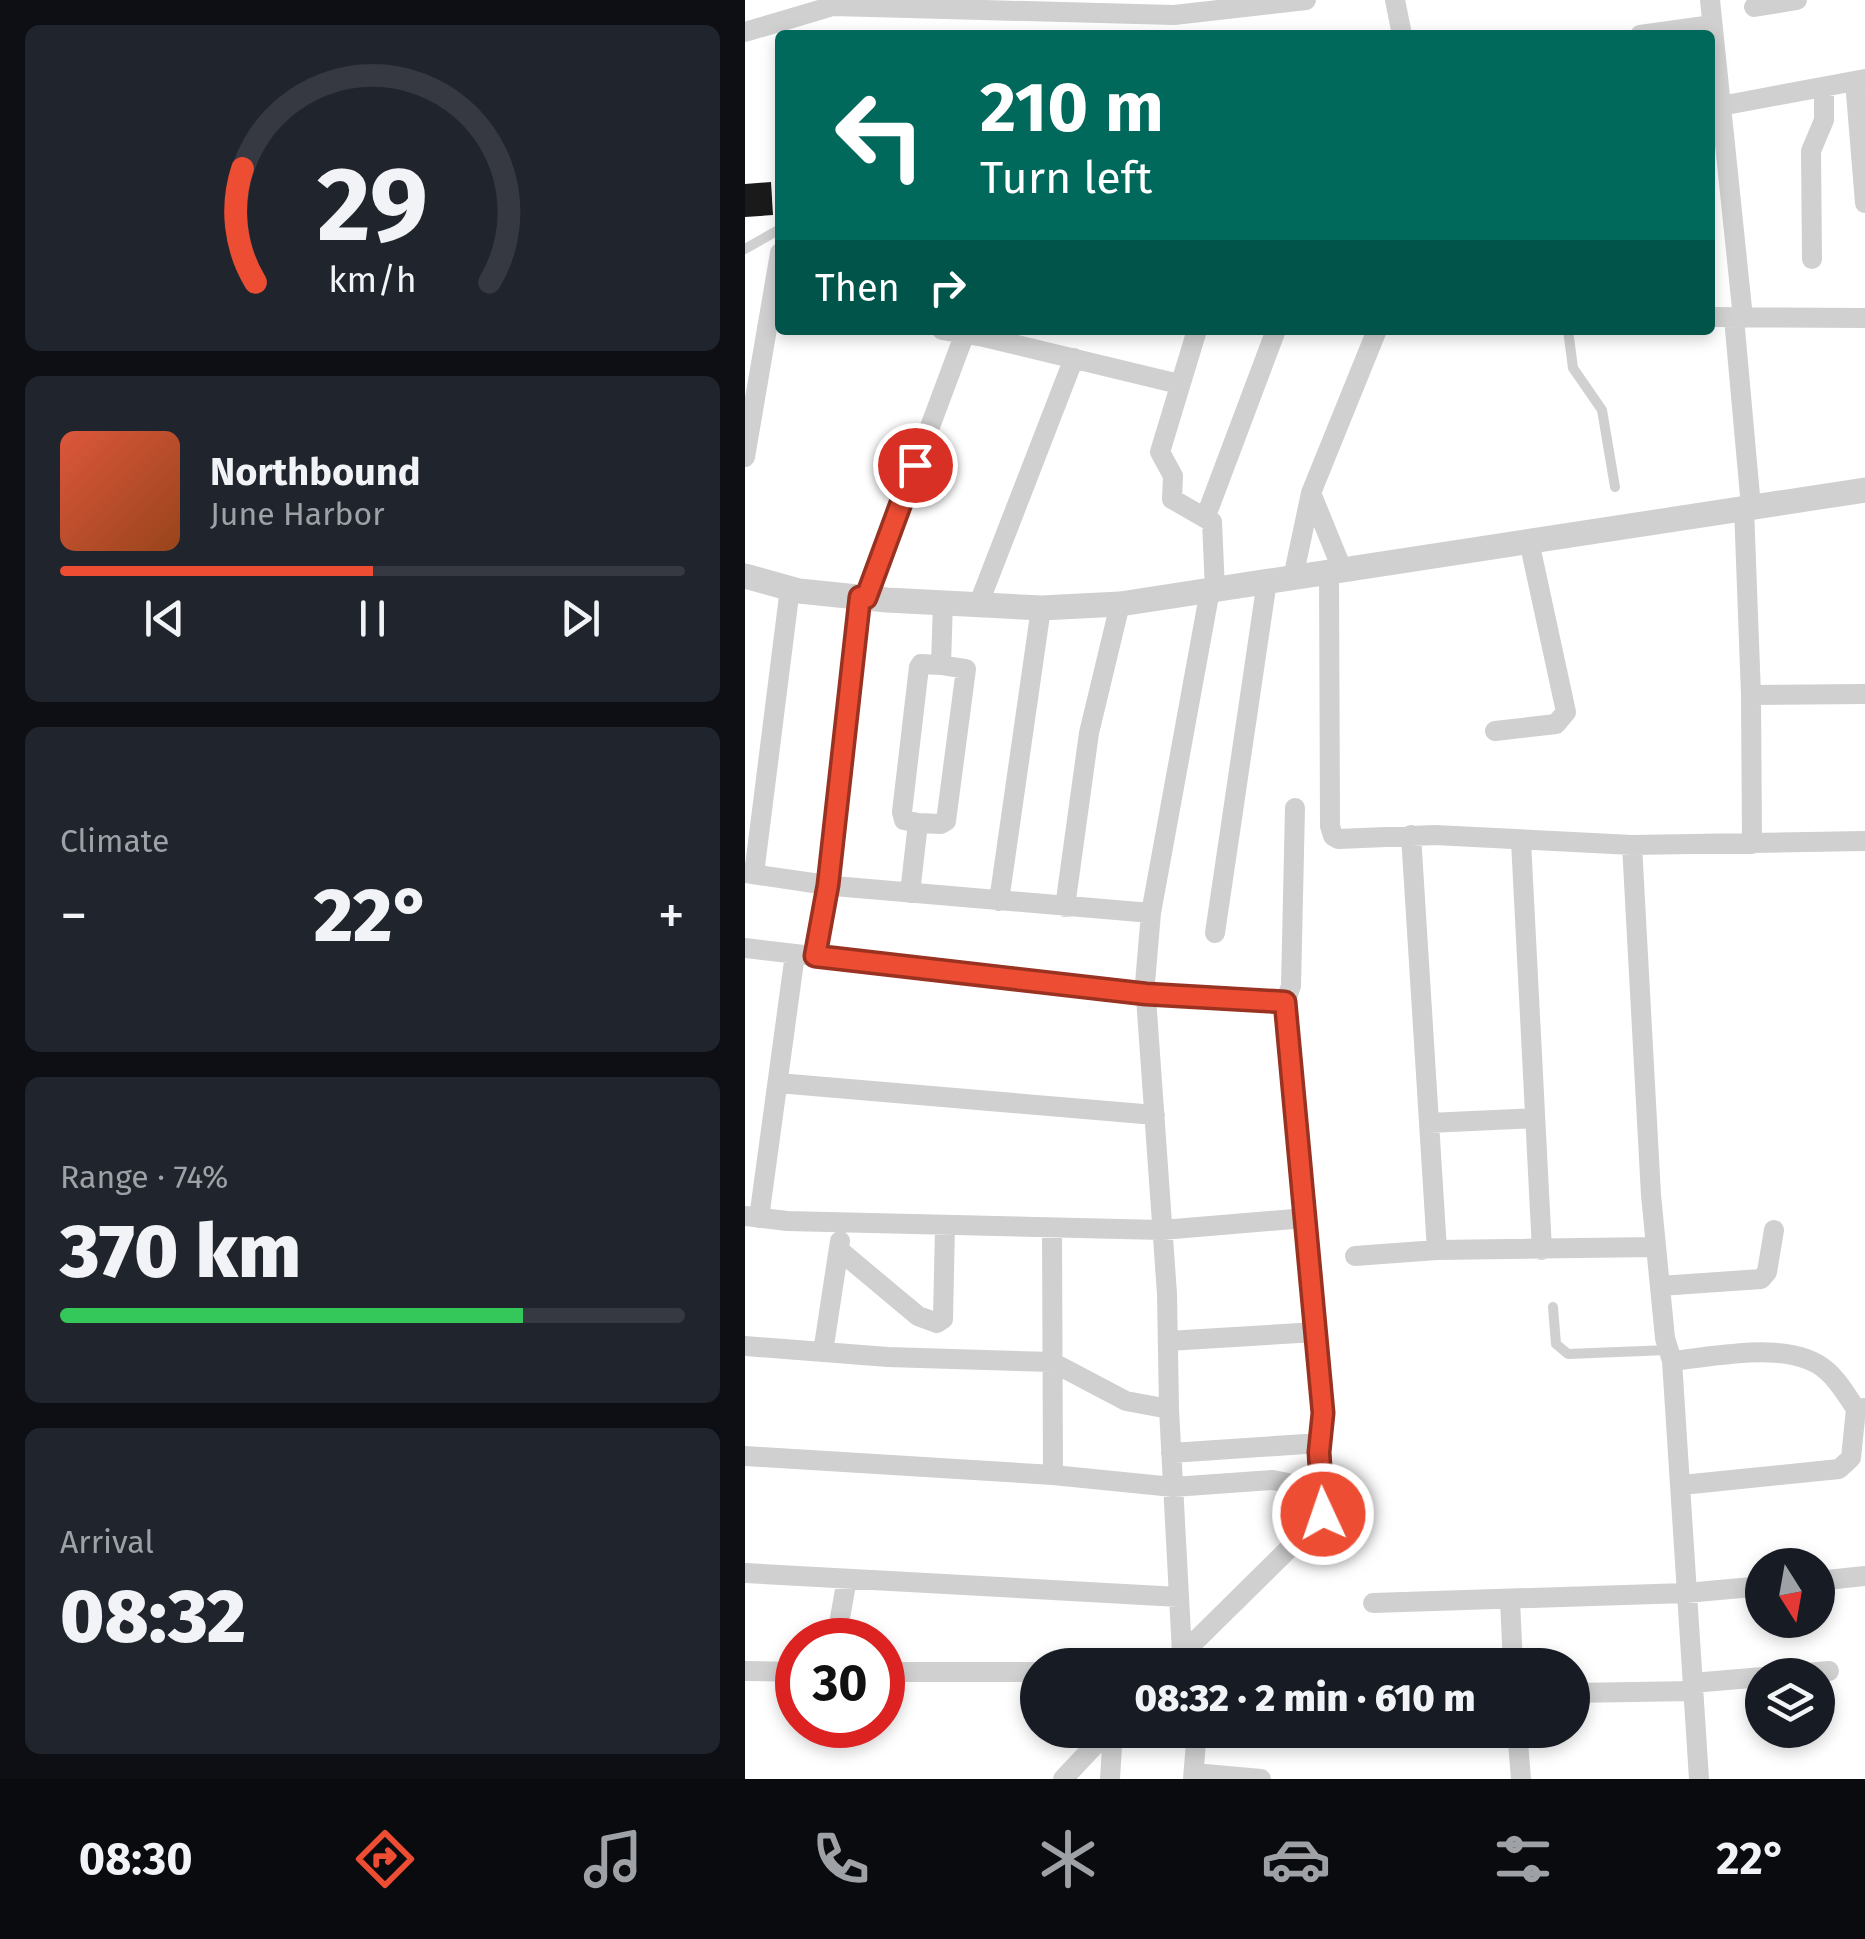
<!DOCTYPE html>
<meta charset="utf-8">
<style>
:root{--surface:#171b24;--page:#20242c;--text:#f1f3f6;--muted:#9ea1a6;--line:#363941;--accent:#ec4d33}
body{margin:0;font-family:"Fira Sans",sans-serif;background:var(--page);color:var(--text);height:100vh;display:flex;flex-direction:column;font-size:38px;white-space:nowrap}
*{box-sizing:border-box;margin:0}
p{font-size:32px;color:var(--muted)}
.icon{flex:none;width:55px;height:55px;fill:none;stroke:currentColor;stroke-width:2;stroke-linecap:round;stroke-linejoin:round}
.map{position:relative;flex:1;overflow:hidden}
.panel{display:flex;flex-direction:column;gap:25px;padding:25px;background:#0d0f14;width:745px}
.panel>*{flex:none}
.guide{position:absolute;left:30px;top:30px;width:940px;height:305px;border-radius:10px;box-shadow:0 5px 15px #0003;background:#00695c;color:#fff;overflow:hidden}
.needle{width:65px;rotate:169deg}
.buttons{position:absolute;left:1000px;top:1548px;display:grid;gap:20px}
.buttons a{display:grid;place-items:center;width:90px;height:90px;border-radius:50%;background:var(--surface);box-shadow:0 5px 15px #0003;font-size:50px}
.speed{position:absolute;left:30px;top:1618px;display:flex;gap:20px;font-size:50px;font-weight:700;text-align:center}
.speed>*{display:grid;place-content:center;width:130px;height:130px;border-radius:50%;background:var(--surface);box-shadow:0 5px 15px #0003;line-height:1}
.speed .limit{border:15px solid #d22;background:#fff;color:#111}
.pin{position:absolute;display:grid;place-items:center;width:85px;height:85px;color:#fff;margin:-42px;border:5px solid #fff;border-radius:50%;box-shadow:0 2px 10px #0007}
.me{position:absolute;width:110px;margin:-55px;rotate:357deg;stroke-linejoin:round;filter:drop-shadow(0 0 8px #0008)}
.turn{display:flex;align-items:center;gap:35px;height:210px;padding:0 40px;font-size:45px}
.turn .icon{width:130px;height:130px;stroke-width:2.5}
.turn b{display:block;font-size:70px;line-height:85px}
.then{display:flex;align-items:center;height:95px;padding:0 40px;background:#0003;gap:20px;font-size:38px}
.big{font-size:75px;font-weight:800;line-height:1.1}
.panel .widget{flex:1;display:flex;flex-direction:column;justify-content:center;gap:15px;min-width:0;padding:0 35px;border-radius:15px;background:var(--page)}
.panel .dial{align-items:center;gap:0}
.dial svg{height:260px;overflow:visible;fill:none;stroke:var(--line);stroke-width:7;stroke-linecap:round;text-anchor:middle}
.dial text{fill:var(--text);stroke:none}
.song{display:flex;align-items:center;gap:30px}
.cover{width:120px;height:120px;border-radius:15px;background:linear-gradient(135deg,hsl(10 70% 55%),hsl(20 70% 35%))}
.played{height:10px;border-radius:5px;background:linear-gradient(90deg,var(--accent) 50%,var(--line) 50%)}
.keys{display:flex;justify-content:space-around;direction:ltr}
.heat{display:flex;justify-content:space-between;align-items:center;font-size:55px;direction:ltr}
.charge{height:15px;border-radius:8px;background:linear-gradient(90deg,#34c759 74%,var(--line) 0)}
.trip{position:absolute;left:275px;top:1648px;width:570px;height:100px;border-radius:50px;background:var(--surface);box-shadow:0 5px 15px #0003;font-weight:800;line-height:100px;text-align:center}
.dock{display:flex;height:160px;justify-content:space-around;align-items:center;background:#090b0e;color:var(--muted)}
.dock .icon{width:70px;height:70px}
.dock .selected{color:var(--accent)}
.dock b{font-size:45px;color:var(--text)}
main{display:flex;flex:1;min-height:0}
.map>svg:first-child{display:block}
</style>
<main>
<section class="panel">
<div class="widget dial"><svg viewBox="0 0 100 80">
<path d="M14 69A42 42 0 1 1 86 69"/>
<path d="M14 69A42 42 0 0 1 10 34" stroke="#ec4d33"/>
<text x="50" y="56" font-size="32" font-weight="700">29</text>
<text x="50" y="72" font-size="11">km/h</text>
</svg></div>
<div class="widget">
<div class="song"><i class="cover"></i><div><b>Northbound</b><p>June Harbor</p></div></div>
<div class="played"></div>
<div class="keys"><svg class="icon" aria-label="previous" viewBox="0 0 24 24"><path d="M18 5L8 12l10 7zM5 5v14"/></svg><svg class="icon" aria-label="pause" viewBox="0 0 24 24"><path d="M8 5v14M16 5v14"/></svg><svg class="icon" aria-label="next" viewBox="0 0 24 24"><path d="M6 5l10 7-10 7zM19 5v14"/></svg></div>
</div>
<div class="widget"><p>Climate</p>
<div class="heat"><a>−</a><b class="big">22°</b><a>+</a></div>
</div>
<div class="widget"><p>Range · 74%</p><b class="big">370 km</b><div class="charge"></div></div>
<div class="widget"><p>Arrival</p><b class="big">08:32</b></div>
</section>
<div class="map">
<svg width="1120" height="1779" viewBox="0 0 1120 1779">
<rect width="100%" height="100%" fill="#fff"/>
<path fill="#1a1a1a" d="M 26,182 L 28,215 L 0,217 L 0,184 Z"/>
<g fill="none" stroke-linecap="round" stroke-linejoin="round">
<path stroke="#d0d0d0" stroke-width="10" d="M 0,249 L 35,229
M 823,330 L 828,368 L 857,410 L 870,487
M 808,1307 L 811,1344 L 823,1354 L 923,1350"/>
<path stroke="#d0d0d0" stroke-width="20" d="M 650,0 L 657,35
M 965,0 L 998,318
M 1009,7 L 1052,0
M 0,32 L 88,6 L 429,15 L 561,0
M 895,35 L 967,25
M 1110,81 L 1120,203
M 965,108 L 1120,79
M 1067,259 L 1066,151 L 1079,120 L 1079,87
M 965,317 L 1120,318
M 989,318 L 1006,507
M 197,330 L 239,337 L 434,384
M 452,330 L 415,452 L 428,476 L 427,499 L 467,522 L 470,590
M 0,457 L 35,253
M 566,493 L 597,569
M 999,508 L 1006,695 L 1007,844
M 461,516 L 531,330
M 584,572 L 585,826 L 588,836 L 593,839 L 690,835 L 887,845 L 1120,841
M 548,578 L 566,493 L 632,330
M 121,598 L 220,333
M 234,603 L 329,358
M 1006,695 L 1120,694
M 750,731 L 811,724 L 821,712 L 784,541
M 173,823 L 196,824 L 201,821 L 221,669 L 196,665
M 666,835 L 692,1250
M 776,841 L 797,1250
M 887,845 L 906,1195 L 920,1338 L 927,1361 L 954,1779
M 0,873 L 89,886 L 406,913
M 9,874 L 45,588
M 165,893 L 173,823 L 159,820 L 157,812 L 174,667 L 176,664 L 196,665 L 198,601
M 254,901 L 296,608
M 320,907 L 344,733 L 375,604
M 470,933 L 522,581
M 0,948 L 401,995 L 540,1002
M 70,956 L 83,885 L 115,597
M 33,1083 L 410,1115
M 684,1123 L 790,1118
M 0,1216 L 42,1221 L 417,1230 L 561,1218
M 14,1218 L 50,954
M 307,1229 L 308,1475
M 94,1250 L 173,1316 L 192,1323 L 198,1319 L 200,1226
M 610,1256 L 692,1250 L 911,1247
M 915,1286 L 1016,1279 L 1022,1272 L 1029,1230
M 423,1341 L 571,1332
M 0,1346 L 143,1357 L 307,1362 L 381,1401 L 424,1409
M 78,1352 L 95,1241
M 927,1361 C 970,1357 1047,1339 1082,1371 C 1094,1381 1102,1396 1111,1409
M 426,1453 L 575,1443
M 0,1456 L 308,1475 L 428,1487 L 528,1480 L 578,1490
M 937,1485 L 1094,1469 L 1106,1458 L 1111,1409 L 1120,1408
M 0,1573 L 434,1597
M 1072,1581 L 1120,1576
M 765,1600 L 768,1665
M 628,1603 L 941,1593 L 1018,1586
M 91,1640 L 102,1579
M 426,1665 L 572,1521 L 580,1507 L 575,1453 L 578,1413 L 540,1002 L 546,986 L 550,808
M 441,1665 L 437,1653 L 424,1409 L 422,1294 L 400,983 L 406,913 L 465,590
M 0,1671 L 52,1672
M 138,1672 L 292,1672
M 1037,1675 L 1084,1671
M 947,1683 L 1018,1677
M 828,1693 L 948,1691
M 772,1730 L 776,1779
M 449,1773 L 516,1779
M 318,1779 L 364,1730
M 365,1779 L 368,1730
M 448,1779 L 452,1730"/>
<path stroke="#d0d0d0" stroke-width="25" d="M 0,576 L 54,591 L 142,600 L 296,608 L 375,604 L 1120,490"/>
</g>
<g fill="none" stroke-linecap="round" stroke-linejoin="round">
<defs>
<path id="route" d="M 170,465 L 121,598 L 115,597 L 83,885 L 70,956 L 401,994 L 540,1002 L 578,1413 L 574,1452 L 578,1514"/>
</defs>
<use href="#route" stroke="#993221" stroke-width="25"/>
<use href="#route" stroke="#ec4d33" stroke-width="18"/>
</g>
</svg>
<div class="buttons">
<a><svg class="needle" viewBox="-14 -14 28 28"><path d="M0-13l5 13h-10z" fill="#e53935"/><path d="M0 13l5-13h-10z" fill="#9ea1a6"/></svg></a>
<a><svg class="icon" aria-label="layers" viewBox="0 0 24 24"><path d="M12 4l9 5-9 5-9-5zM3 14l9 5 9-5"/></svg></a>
</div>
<div class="speed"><div class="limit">30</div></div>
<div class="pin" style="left:170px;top:465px;background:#d93025"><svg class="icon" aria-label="arrive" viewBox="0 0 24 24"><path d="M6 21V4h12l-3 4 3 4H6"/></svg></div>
<svg class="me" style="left:578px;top:1514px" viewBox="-20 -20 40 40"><circle r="17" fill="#ec4d33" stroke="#fff" stroke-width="3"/><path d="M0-11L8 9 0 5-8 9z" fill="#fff"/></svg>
<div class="trip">08:32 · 2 min · 610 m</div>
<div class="guide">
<div class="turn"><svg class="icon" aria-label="left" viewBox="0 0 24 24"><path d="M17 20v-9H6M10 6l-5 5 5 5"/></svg><div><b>210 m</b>Turn left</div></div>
<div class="then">Then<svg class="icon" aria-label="right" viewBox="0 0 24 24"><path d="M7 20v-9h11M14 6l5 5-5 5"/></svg></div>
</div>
</div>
</main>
<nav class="dock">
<b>08:30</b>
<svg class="icon selected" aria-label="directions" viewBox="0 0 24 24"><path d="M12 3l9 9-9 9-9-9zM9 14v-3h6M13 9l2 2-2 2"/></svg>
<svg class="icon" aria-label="music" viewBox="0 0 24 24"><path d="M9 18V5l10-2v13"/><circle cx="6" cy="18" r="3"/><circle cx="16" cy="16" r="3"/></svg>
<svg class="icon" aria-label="phone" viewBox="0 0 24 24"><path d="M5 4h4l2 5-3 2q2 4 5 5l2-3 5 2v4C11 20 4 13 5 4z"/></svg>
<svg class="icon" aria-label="climate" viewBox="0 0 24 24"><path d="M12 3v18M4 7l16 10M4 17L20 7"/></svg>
<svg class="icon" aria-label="car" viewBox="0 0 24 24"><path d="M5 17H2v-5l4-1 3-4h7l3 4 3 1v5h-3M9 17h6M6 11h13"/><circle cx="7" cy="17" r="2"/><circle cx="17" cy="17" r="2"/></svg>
<svg class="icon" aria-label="filters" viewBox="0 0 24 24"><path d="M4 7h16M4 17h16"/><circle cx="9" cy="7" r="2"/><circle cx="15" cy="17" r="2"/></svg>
<b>22°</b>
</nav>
